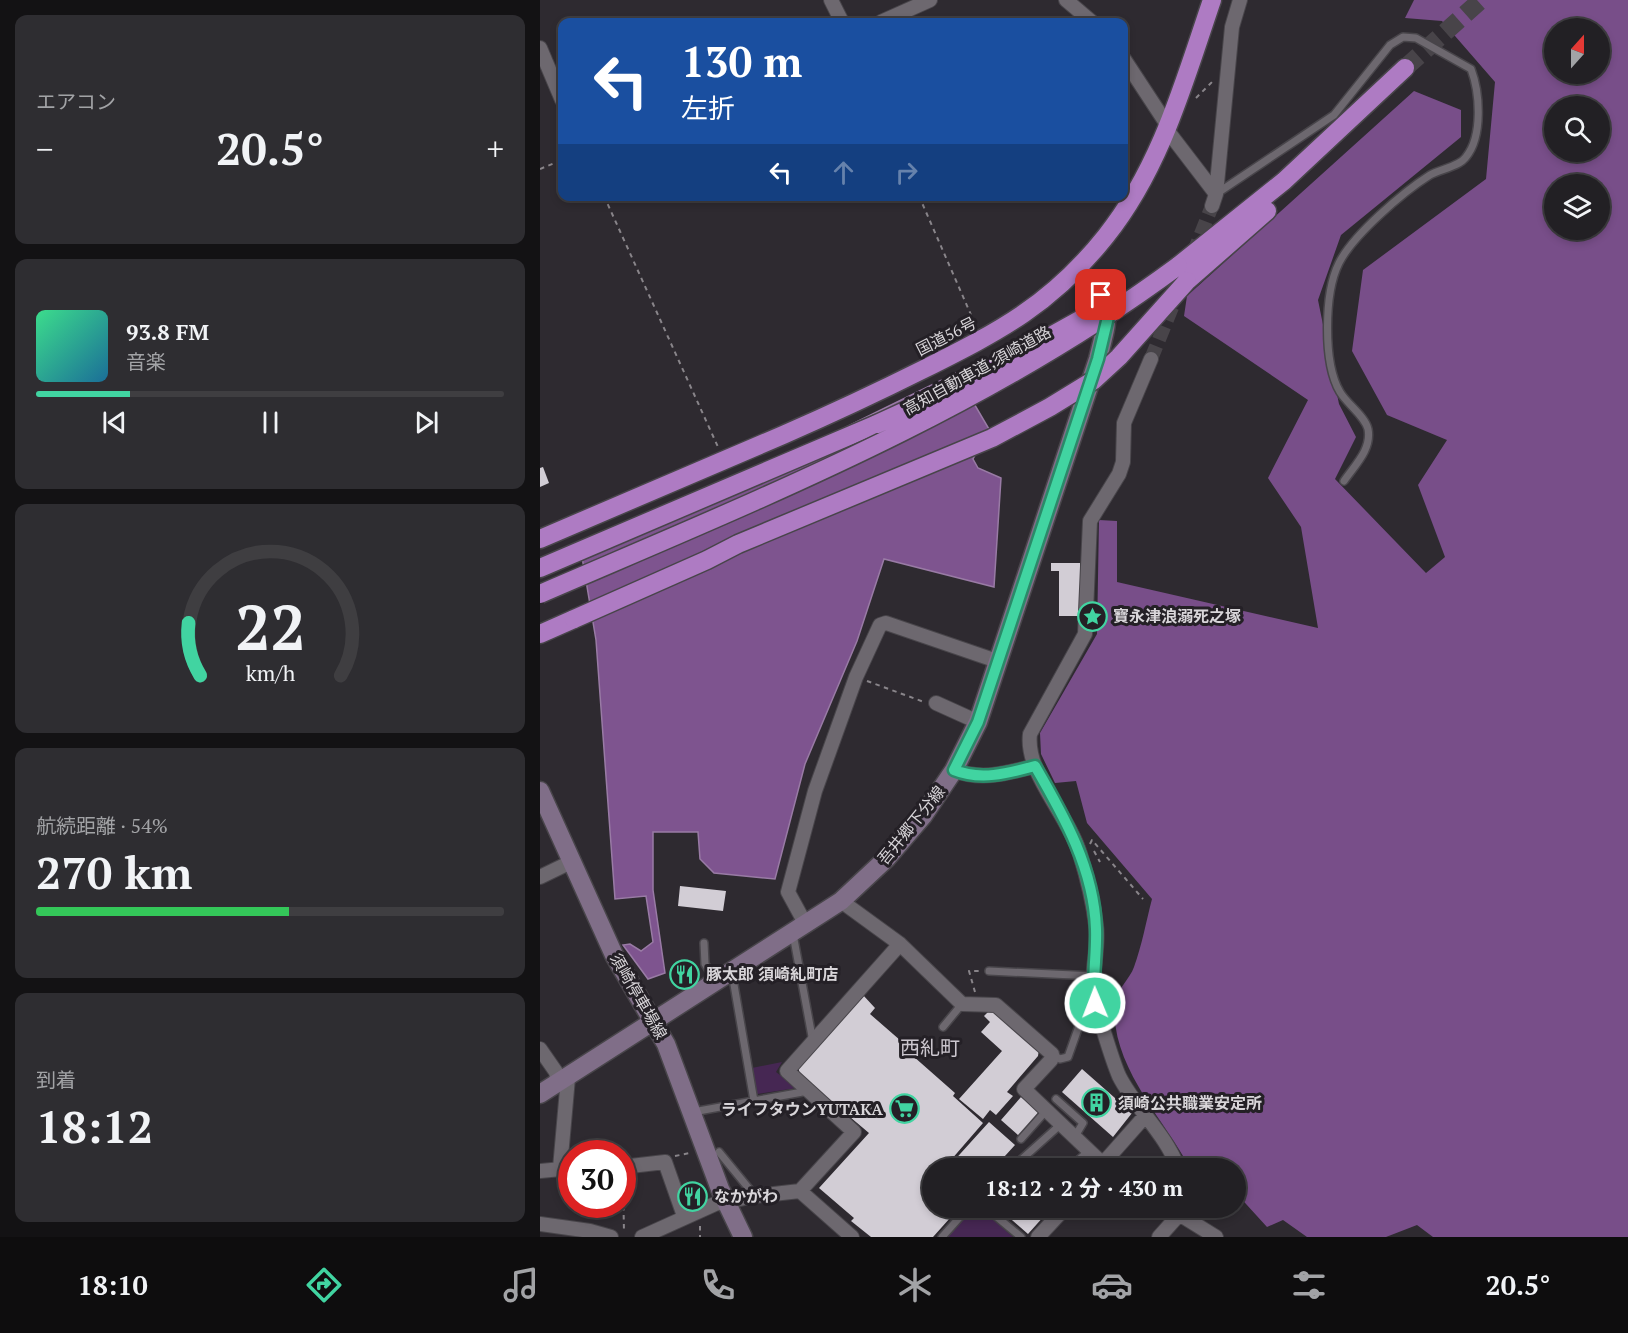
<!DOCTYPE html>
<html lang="ja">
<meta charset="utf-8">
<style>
:root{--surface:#222024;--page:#2e2d31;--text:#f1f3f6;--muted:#a2a3a6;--line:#3f3e41;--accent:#41d4a1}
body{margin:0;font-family:"PT Serif","Noto Sans JP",serif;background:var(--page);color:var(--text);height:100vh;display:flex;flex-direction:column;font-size:22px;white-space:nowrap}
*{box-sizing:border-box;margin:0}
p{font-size:20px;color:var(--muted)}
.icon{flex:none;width:33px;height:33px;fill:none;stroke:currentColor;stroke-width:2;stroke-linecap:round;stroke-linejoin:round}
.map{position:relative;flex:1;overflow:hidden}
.sheet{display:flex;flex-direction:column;gap:15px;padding:15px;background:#131214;width:540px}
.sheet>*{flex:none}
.guide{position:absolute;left:18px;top:18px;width:570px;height:183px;border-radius:12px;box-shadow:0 3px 9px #0003,0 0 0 2px var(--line);background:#1a4fa0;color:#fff;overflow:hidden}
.needle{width:39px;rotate:21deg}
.buttons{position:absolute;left:1004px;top:18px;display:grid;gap:12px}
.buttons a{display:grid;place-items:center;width:66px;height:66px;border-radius:50%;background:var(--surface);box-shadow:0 3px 9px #0003,0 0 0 2px var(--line);font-size:30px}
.speed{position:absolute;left:18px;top:1140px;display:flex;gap:12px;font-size:30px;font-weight:700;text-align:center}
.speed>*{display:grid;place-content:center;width:78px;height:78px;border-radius:50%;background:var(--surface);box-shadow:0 3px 9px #0003,0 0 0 2px var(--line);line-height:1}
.speed .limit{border:9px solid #d22;background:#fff;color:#111}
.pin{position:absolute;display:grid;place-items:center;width:51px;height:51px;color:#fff;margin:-26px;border-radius:12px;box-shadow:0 3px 9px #0006}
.me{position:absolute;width:66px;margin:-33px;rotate:359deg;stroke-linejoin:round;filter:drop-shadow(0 0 4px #0008)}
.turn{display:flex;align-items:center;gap:21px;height:126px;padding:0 24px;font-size:27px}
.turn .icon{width:78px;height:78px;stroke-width:2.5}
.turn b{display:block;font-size:42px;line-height:51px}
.lanes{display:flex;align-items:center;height:57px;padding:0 24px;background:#0003;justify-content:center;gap:30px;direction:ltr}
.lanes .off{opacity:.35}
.big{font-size:45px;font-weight:700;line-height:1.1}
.sheet .card{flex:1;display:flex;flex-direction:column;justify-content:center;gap:9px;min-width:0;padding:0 21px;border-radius:12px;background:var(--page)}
.sheet .dial{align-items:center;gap:0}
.dial svg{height:156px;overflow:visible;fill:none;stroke:var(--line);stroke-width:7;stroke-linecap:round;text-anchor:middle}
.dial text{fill:var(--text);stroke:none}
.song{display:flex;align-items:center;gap:18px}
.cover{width:72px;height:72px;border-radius:9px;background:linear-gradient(135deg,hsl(150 70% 55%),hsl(200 70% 35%))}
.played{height:6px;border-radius:3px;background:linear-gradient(90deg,var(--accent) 20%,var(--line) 20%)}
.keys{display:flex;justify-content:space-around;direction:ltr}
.heat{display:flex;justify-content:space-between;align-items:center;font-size:33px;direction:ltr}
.charge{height:9px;border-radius:4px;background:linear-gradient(90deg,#34c759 54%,var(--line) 0)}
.trip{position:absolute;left:382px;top:1158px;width:324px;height:60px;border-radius:30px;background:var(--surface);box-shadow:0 3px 9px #0003,0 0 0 2px var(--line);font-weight:700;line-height:60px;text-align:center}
.tab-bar{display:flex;height:96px;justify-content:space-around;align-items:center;background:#0e0d0e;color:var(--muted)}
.tab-bar .icon{width:42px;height:42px}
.tab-bar .on{color:var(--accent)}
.tab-bar b{font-size:27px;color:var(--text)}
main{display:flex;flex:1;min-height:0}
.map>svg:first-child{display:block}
</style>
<main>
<section class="sheet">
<div class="card"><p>エアコン</p>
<div class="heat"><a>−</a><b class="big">20.5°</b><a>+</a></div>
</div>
<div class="card">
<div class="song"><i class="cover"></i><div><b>93.8 FM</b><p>音楽</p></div></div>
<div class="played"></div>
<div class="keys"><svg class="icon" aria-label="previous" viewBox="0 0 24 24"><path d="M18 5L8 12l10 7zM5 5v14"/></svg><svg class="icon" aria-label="pause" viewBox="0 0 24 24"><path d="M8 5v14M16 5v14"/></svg><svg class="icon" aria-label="next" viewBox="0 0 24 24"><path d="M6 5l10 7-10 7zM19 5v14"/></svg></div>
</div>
<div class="card dial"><svg viewBox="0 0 100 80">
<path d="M14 69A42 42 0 1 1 86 69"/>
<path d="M14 69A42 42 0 0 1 8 42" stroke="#41d4a1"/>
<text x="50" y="56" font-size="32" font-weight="700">22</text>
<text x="50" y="72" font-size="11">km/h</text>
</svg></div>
<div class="card"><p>航続距離 · 54%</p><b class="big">270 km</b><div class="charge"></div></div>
<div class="card"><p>到着</p><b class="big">18:12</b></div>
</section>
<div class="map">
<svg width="1088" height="1237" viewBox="0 0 1088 1237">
<rect width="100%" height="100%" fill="#2e2a30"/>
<path fill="#462753" d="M 242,1062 L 236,1072 L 257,1088 L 217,1094 L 212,1068 Z
M 442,1210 L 473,1237 L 406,1237 L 429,1211 Z"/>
<path fill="#784e89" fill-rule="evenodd" d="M 874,0 L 1088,0 L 1088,1237 L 893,1237 L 877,1225 L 846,1237 L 767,1237 L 743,1220 L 727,1227 L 696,1193 L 696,1168 L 650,1168 C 624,1119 569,1064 575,1003 C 576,990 590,979 594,967 C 602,945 606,922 612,899 L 547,823 L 536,781 L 515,783 L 501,754 L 500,733 L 557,634 L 559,520 L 577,521 L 577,582 L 778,628 L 761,527 L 728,478 L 768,400 L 644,316 L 647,296 L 874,91 L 921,110 L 921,137 L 801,235 L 778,300 L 799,404 L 816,437 L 795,479 L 886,573 L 905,557 L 878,485 L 907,440 L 847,415 L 812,351 L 823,270 L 946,179 L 955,82 L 902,21 L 865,18 ZM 1014,28 L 1059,28 L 1059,74 L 1014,74 ZM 1014,106 L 1059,106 L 1059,152 L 1014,152 ZM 1014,184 L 1059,184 L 1059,230 L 1014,230 Z"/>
<path fill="#7e548f" stroke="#997ba5" stroke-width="1.5" d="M 416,373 L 449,429 L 433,459 L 438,468 L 461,478 L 454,587 L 344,559 L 317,641 L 265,764 L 235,879 L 174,873 L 160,859 L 158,832 L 113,832 L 113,890 L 125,973 L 108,979 L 83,945 L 90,944 L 101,951 L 113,942 L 106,896 L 75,899 L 56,640 L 42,557 Z"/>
<path fill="#d2cdd5" d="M 3,467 L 9,483 L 0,487 L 0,468 Z
M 511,563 L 540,563 L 541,616 L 519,616 L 519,571 L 511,571 Z
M 140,886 L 186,891 L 183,911 L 138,906 Z
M 147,963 L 155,979 L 144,985 L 135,970 Z
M 323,995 L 335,1008 L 330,1014 L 376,1054 L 373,1056 L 415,1093 L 413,1096 L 443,1123 L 404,1168 L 393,1168 L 393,1208 L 419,1208 L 393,1237 L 331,1237 L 311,1221 L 314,1218 L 279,1188 L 329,1133 L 260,1075 L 258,1066 Z
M 452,1008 L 499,1049 L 498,1056 L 467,1092 L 473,1096 L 456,1115 L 450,1110 L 443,1119 L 419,1099 L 462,1051 L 441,1032 L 450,1022 L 444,1016 Z
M 542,1069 L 592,1113 L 573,1137 L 522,1092 Z
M 481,1097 L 499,1112 L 479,1136 L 461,1120 Z
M 449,1122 L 475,1145 L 454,1168 L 415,1168 L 411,1164 Z
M 458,1208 L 497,1208 L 505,1215 L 488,1234 Z"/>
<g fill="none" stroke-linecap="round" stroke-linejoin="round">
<path stroke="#484449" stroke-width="14" stroke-dasharray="14 7" stroke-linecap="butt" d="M 653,254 L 672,206
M 611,359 L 635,300"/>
<path stroke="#484449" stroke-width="18" stroke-dasharray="18 9" stroke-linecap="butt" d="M 865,68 L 941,0"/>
<defs>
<path id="lane" d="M 676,194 L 794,115 L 850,45 L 863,37 L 876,38 L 931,69 C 940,93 943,136 926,157 C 919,167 900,169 890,175 C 863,192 813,235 799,263 C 784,293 783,363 800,392 C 807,404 825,416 828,429 C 832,449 815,465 804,481
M 253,934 L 273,1042
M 164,943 L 165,964 L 175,980
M 449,971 L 554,976
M 192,973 L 214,1101
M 561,1012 L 568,992
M 403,1027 L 422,1004
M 512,1054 L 520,1059 L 528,1057 L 551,992
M 516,1099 L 543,1123 L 534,1138
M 153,1112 L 268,1091
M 481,1139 L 505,1112
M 179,1152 L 215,1196
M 475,1168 L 473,1167 L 520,1125
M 529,1168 L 549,1151
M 446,1208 L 481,1237
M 402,1237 L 428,1208"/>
<path id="street" d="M 291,0 L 302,22
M 526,0 L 552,22
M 341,22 L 390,0
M 0,48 L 22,100
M 584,59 L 628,126
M 627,130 L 676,194
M 672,206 L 676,194 L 692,27 L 700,0
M 611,359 L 584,423 L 583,462 L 579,474 L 550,521 L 545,634 L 490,734 C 485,773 529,816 540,854 C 547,877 553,901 556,925 C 559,947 552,968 553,989 C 554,1003 573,1062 579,1076 C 595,1108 626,1134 638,1168
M 396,703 L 438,722
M 414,770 C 441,781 468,773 495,766
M 0,877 L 33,861
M 301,901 L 360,944 L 422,1004 L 456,1005 L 512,1054 L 511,1060 L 484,1089 L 563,1164
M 266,925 L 248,892 L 275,791 L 316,677 L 340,625 L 346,623 L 457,661
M 0,1049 L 16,1072 L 18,1083
M 82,1167 L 125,1162 L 144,1216
M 20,1168 L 28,1078
M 559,1168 L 606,1115
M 0,1171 L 32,1168
M 260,1191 L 312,1237
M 639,1214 L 676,1237
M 0,1224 L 50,1231 L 71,1237
M 102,1237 L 175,1204 L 215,1196 L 260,1191 L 314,1132 L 247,1071 L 360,944
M 498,1237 L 525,1208
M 619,1237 L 636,1218 L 639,1208"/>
<path id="secondary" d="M 0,791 L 74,955 L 126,1044 L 180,1189 L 203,1237
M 0,1094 L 301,901 L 347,858 L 383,816 L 414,770 L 438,722 L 558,359 C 570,310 574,308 536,271"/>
<path id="highway" d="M 638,266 L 744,181 L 865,68
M 647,281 L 727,211
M 0,539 C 81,505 162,470 243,435 C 291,414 338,392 384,369 C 460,331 512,304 566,236 C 621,167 644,82 672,0
M 0,568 L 337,424
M 0,634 L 34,619"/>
</defs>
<use href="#lane" stroke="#48454a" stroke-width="10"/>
<use href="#street" stroke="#48454a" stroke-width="16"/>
<use href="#secondary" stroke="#48454a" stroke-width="21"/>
<use href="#highway" stroke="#48454a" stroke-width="21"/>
<path stroke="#89858a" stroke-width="2" stroke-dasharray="4.5 4.5" stroke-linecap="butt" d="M 656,98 L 673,81
M 0,169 L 22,160
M 64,196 L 178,447
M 379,196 L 435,324
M 327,681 L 384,702
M 550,844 L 552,840 L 603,899
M 554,851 L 560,862
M 435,992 L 429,971 L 440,971
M 135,1156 L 150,1153
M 582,1160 L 591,1168
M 83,1179 L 84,1233
M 160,1226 L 160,1237"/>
<use href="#lane" stroke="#6d686f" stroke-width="7"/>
<use href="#street" stroke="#6d686f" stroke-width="14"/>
<use href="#secondary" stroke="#806e88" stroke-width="18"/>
<use href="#highway" stroke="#ae7bc3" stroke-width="18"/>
<defs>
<path id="highway-bridge" d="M 337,424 L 422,385 L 556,311
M 0,594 C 222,498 442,411 638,266
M 34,619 L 167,560 L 198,544 L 452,438 L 510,407 L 554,380 L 579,357 L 647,281"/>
</defs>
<use href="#highway-bridge" stroke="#48454a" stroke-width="21" stroke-linecap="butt"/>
<use href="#highway-bridge" stroke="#ae7bc3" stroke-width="18"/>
</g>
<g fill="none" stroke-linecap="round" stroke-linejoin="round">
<defs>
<path id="route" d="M 555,1003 C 552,978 557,954 556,929 C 554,869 524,816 495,766 C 469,773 441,781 414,770 L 438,722 L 558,359 L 568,317 L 561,295"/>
</defs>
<use href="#route" stroke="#2a8a69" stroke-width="15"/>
<use href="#route" stroke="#41d4a1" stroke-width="10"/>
</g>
<defs>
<symbol id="sight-ring" viewBox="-11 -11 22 22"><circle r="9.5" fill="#242026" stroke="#41d4a1" stroke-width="1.5"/><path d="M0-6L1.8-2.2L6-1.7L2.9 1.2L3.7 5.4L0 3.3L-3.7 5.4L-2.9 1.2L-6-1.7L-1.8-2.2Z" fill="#41d4a1"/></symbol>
<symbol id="restaurant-ring" viewBox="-11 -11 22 22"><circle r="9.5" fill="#242026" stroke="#41d4a1" stroke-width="1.5"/><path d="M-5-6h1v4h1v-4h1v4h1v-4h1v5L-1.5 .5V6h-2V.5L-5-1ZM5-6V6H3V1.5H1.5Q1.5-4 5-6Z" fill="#41d4a1"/></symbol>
<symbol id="building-ring" viewBox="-11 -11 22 22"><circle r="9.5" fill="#242026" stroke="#41d4a1" stroke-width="1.5"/><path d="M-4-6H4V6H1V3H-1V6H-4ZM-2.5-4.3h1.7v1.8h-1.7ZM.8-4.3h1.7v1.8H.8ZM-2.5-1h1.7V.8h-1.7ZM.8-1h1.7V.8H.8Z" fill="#41d4a1"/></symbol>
<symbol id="supermarket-ring" viewBox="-11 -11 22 22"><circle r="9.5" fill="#242026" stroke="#41d4a1" stroke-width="1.5"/><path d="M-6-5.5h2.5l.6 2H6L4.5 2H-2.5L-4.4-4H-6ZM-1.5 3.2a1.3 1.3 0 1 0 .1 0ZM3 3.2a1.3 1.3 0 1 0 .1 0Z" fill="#41d4a1"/></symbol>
</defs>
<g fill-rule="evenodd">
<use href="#sight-ring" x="536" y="600" width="33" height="33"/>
<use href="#restaurant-ring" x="128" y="958" width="33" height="33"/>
<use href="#building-ring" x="540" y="1086" width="33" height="33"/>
<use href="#supermarket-ring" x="348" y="1092" width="33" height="33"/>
<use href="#restaurant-ring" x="136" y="1180" width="33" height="33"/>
</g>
<g text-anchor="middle" stroke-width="6" stroke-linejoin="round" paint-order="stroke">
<g font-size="16" fill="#d8d5d9" stroke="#242026">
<text transform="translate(406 336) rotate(-27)" y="6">国道56号</text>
<text transform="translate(437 370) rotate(-29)" y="6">高知自動車道;須崎道路</text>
<text transform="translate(371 825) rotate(-51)" y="6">吾井郷下分線</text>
<text transform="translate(99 996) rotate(60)" y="6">須崎停車場線</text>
</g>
<g font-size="16" font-weight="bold" fill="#d8d5d9" stroke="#242026" text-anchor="start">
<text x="573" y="622">寶永津浪溺死之塚</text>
<text x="166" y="980">豚太郎 須崎糺町店</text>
<text x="578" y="1109">須崎公共職業安定所</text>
<text x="343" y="1115" text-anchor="end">ライフタウンYUTAKA</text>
<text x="174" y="1202">なかがわ</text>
</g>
<g font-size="20" fill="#cbc6ce" stroke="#242026">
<text x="390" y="1055">西糺町</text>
</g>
</g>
</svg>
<div class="buttons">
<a><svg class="needle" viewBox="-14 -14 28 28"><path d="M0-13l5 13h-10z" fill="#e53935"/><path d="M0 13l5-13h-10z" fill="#a2a3a6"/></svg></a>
<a><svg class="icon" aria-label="search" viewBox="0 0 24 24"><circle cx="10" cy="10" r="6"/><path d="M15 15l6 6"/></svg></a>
<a><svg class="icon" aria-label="layers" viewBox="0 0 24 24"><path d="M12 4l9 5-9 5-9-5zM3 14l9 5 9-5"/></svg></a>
</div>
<div class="speed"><div class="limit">30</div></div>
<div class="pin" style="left:561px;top:295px;background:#d93025"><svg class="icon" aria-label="arrive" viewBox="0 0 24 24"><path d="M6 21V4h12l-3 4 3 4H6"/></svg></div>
<svg class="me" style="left:555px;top:1003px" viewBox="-20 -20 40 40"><circle r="17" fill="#41d4a1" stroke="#fff" stroke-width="3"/><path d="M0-11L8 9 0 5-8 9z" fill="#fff"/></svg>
<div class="trip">18:12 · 2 分 · 430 m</div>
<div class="guide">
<div class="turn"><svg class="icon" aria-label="left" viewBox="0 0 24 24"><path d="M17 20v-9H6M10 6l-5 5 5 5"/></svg><div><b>130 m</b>左折</div></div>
<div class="lanes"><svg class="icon" aria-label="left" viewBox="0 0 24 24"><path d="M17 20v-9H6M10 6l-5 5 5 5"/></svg><svg class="icon off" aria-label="ahead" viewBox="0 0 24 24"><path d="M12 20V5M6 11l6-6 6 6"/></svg><svg class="icon off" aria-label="right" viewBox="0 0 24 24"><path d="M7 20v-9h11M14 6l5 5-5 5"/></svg></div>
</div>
</div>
</main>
<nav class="tab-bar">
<b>18:10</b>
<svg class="icon on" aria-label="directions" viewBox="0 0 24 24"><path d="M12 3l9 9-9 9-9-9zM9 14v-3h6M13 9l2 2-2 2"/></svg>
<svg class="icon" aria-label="music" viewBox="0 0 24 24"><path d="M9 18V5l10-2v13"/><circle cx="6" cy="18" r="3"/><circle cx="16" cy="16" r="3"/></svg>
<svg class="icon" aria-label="phone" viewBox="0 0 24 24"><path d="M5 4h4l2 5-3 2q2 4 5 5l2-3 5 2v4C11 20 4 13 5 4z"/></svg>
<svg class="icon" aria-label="climate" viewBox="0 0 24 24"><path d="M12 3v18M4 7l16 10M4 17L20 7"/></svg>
<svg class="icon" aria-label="car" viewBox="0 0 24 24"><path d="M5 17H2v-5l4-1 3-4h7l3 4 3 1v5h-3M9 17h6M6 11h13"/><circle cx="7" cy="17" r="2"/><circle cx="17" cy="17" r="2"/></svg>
<svg class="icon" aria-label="filters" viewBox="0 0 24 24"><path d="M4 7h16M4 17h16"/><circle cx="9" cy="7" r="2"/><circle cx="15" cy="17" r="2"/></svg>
<b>20.5°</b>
</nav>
